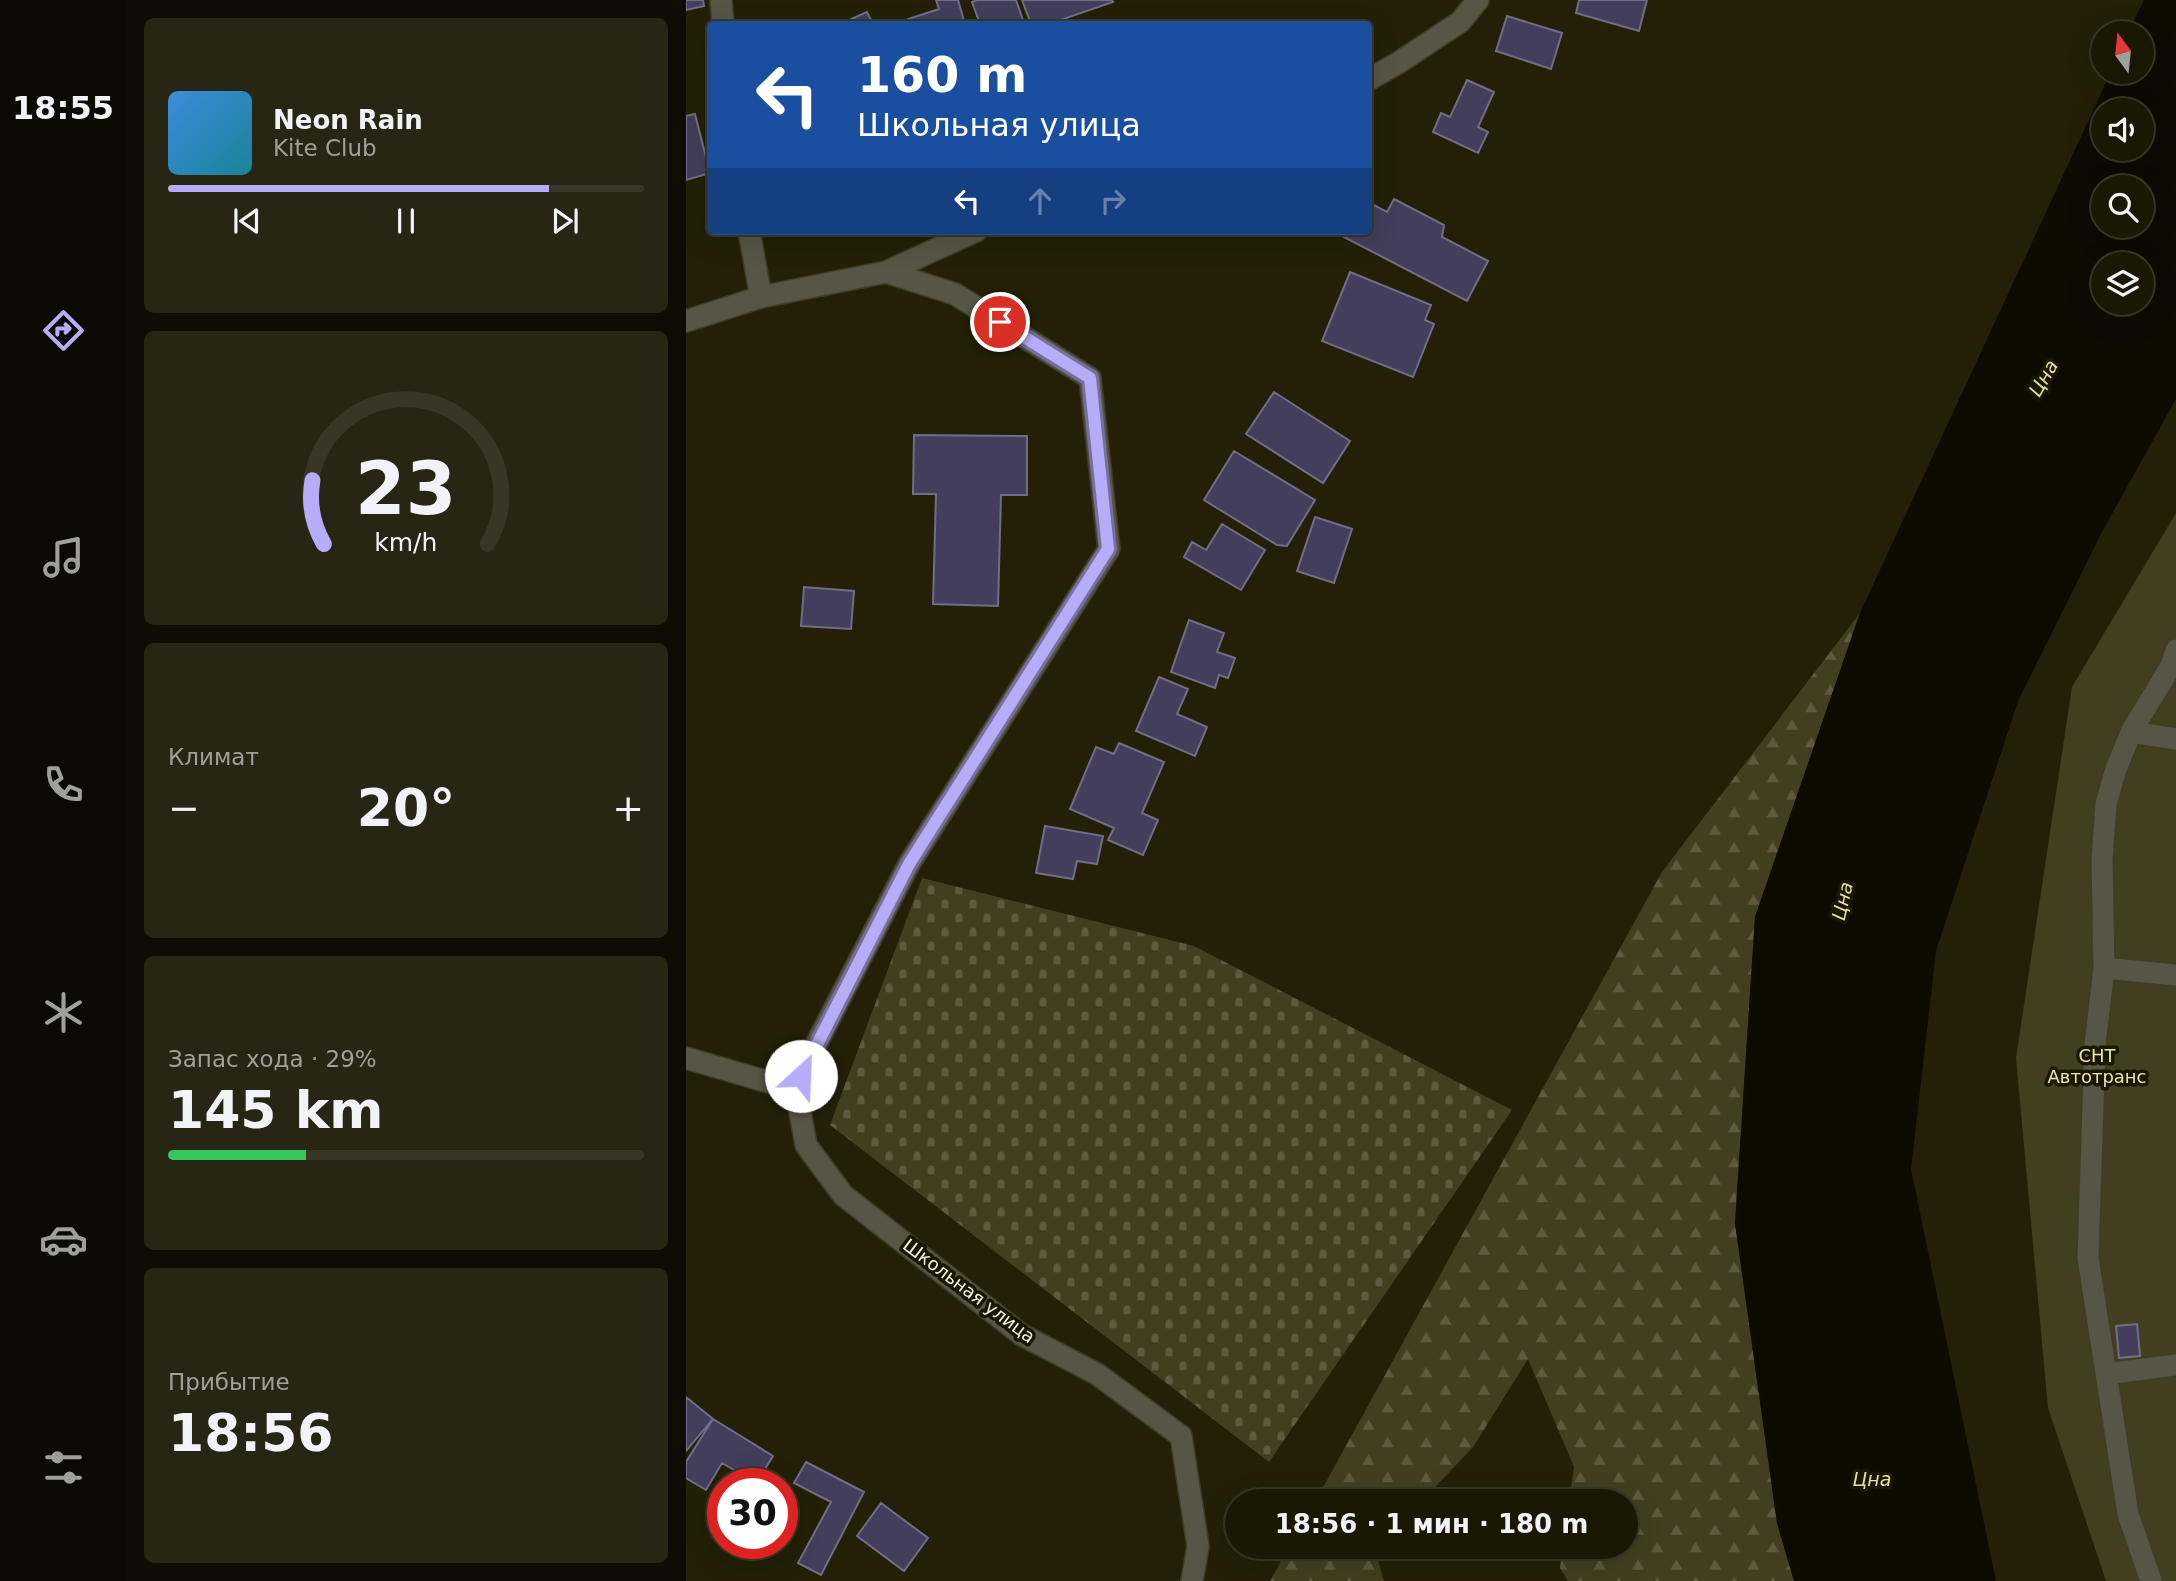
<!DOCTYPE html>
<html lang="ru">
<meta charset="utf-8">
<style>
:root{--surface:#1a1805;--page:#272513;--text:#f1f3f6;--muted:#9fa09a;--line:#383727;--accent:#b6acf8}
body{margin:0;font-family:"DejaVu Sans",sans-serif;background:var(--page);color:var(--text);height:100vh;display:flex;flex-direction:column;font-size:26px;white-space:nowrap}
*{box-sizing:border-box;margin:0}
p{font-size:23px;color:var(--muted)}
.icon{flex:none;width:38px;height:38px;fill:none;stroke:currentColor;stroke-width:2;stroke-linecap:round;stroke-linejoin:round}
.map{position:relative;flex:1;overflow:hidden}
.side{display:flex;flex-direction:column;gap:18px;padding:18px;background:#0e0d03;width:560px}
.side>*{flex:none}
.hud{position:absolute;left:21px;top:21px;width:665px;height:214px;border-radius:7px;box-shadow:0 7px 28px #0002,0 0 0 2px var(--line);background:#1a4fa0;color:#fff;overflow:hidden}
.needle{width:46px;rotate:345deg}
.controls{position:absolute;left:1405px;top:21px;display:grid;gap:14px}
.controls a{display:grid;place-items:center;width:63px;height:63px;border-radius:50%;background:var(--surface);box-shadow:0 7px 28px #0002,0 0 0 2px var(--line);font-size:35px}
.speed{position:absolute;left:21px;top:1468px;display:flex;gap:14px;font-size:35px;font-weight:700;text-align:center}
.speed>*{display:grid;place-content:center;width:91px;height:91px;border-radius:50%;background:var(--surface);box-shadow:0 7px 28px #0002,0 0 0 2px var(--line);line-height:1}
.speed .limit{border:10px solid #d22;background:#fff;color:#111}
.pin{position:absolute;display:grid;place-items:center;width:60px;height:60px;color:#fff;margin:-30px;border:4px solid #fff;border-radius:50%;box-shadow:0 2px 7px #0007}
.me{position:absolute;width:77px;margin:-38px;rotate:25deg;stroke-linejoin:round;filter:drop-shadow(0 0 5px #0008)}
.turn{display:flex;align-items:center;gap:24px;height:147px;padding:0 35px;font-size:32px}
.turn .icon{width:91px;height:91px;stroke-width:2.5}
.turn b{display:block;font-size:49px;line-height:60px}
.lanes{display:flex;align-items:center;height:66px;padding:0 35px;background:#0003;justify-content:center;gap:35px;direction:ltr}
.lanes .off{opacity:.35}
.big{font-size:52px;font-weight:800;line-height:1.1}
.side .card{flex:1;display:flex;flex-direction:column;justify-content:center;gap:10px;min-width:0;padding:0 24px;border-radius:10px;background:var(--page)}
.side .dial{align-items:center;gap:0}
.dial svg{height:182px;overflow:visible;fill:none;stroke:var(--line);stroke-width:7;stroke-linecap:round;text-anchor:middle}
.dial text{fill:var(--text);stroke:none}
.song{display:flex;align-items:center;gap:21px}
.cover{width:84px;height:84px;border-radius:10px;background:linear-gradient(135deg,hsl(210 70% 55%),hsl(190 70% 35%))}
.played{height:7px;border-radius:4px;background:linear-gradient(90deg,var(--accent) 80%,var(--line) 80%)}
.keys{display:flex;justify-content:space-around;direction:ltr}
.heat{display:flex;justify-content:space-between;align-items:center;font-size:38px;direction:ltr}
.charge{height:10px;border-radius:5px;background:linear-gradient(90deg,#34c759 29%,var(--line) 0)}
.trip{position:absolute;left:539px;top:1489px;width:413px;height:70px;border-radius:35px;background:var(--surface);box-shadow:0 7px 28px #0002,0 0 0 2px var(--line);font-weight:800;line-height:70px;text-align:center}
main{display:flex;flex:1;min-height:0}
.dock{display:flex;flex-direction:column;width:126px;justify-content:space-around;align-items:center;background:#0a0a02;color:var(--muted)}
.dock .icon{width:49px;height:49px}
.dock .active{color:var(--accent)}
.dock b{font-size:32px;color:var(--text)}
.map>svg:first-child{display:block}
</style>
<main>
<nav class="dock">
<b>18:55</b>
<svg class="icon active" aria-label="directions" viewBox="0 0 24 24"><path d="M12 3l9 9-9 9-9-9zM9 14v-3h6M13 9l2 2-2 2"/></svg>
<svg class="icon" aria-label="music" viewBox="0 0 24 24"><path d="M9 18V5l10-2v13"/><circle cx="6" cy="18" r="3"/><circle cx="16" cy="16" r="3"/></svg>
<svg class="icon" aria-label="phone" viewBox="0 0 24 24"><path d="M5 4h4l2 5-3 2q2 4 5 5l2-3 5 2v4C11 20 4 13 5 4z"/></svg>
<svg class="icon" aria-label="climate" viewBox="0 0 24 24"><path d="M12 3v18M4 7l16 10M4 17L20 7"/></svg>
<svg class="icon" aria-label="car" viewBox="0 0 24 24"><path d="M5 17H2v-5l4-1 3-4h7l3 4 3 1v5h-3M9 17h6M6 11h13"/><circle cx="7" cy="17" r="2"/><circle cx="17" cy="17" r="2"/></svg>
<svg class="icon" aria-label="filters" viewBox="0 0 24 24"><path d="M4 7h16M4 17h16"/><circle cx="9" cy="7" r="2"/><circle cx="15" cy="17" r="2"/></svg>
</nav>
<section class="side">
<div class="card">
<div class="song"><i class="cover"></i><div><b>Neon Rain</b><p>Kite Club</p></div></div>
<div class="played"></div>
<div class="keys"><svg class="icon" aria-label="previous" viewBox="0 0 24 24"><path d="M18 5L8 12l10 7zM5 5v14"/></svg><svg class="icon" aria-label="pause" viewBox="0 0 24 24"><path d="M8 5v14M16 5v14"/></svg><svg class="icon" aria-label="next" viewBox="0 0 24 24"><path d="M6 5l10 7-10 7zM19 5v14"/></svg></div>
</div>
<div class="card dial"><svg viewBox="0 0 100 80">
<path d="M14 69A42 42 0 1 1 86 69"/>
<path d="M14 69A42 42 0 0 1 9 41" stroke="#b6acf8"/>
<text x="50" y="56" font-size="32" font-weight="700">23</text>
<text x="50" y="72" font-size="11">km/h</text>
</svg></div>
<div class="card"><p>Климат</p>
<div class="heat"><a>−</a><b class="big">20°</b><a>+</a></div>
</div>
<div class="card"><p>Запас хода · 29%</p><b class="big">145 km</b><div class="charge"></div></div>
<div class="card"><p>Прибытие</p><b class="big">18:56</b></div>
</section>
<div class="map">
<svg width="1490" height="1581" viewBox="0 0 1490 1581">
<defs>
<pattern id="forest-firs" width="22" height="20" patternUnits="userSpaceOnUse" patternTransform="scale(1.75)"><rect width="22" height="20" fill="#423e20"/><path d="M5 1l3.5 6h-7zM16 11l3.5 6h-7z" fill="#5e5a40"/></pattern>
<pattern id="cemetery-stones" width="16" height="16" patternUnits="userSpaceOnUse" patternTransform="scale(1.75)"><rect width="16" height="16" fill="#423e20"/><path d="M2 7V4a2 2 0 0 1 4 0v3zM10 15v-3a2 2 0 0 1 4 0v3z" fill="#5e5a40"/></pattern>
</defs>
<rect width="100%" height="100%" fill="#232007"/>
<path fill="url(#forest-firs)" d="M 1174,613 L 1069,917 L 1049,1223 L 1091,1523 L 1108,1581 L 882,1581 L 874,1568 L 877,1547 L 940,1547 L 940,1502 L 883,1501 L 888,1467 L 842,1359 L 787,1447 L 736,1501 L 629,1502 L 976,872 Z
M 603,1547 L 693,1547 L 689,1551 L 698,1581 L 584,1581 Z"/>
<path fill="url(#cemetery-stones)" d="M 236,878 L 508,946 L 826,1110 L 583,1462 L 144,1125 Z"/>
<path fill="#423e20" d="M 1490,513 L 1490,1581 L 1420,1581 L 1362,1408 L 1330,1058 L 1386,687 Z"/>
<path fill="#0d0a00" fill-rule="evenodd" d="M 1458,0 L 1490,0 L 1490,399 L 1417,530 L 1332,701 L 1250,951 L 1225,1169 L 1310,1581 L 1108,1581 L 1091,1523 L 1049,1223 L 1069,917 L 1174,613 L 1425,72 L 1456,72 L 1456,33 L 1442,33 ZM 1418,110 L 1456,110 L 1456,149 L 1418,149 ZM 1418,187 L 1456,187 L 1456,226 L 1418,226 ZM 1418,264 L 1456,264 L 1456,303 L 1418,303 Z"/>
<path fill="#423e5b" stroke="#706d87" stroke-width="2" d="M 0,0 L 17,0 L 18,6 L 0,10 Z
M 250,0 L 272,0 L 279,24 L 224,24 L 222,19 L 253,9 Z
M 291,0 L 330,0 L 337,20 L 324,24 L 294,24 L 286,2 Z
M 336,0 L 426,0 L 427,2 L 363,24 L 345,24 Z
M 893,0 L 961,0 L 953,31 L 890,13 Z
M 181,12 L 187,24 L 154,24 Z
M 821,16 L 876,33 L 865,69 L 810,51 Z
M 781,80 L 808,92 L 792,127 L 802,132 L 792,153 L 747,132 L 755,113 L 764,117 Z
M 9,114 L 24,173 L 0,180 L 0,116 Z
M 708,199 L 758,225 L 756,237 L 802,261 L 781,301 L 658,237 L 661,231 L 682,231 L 682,202 L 701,212 Z
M 664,272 L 745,305 L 739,320 L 748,324 L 727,377 L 636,341 Z
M 588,392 L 664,441 L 637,483 L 560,434 Z
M 228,435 L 341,436 L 341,495 L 315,495 L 312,606 L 247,604 L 250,494 L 227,494 Z
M 548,451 L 629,500 L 601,546 L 591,545 L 518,500 Z
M 629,517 L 666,529 L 648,583 L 611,571 Z
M 536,524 L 579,550 L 555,590 L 498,557 L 506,542 L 520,550 Z
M 118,587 L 168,591 L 165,629 L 115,626 Z
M 503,620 L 538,633 L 531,652 L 549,658 L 542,678 L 533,675 L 529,688 L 485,672 Z
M 473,677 L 502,689 L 491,714 L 521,727 L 509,756 L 450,731 Z
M 433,743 L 478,762 L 456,813 L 472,820 L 457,855 L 422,840 L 428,828 L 384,809 L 410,747 L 428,754 Z
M 359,826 L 417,836 L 411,864 L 391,861 L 387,879 L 350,873 Z
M 1451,1324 L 1454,1356 L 1433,1358 L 1430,1326 Z
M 0,1397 L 27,1419 L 0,1451 Z
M 27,1419 L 87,1456 L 70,1484 L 48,1484 L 46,1483 L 53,1473 L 36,1463 L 20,1490 L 0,1478 L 0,1462 Z
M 120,1462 L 178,1492 L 135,1575 L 112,1563 L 145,1502 L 108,1483 Z
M 195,1503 L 242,1538 L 218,1571 L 171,1536 Z"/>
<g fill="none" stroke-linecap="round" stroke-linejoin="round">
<defs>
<path id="minor" d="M 35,0 L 37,24
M 682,80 L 712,63 L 774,22 L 792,0
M 63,231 L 75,297
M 0,321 L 75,297 L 200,272 L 290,231
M 1445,732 L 1490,739
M 1418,968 L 1490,975
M 0,1058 L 110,1090 L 121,1062 L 223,864 L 423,549 L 404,378 L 269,294 L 200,272
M 110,1090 L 120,1145 L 157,1195 L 336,1335 L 411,1374 L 495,1436 L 512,1546 L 506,1581
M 1420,1374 L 1490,1365
M 1465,1581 L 1442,1514 L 1402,1258 L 1409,1044 L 1418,968 L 1416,860 L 1420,804 L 1430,769 L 1445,732 L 1485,666 L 1490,650"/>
</defs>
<use href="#minor" stroke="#403d26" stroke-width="24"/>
<use href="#minor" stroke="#565546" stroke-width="21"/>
</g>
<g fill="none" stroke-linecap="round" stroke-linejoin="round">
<defs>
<path id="route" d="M 115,1076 L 223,864 L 422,549 L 404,378 L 314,322"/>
</defs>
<use href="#route" stroke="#7670a1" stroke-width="18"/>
<use href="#route" stroke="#b6acf8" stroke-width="12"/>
</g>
<g text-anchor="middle" stroke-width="7" stroke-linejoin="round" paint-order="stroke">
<g font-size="18" fill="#ede5a7" stroke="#1a1701">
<text x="1411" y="1062">СНТ<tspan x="1411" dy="21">Автотранс</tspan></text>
</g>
<g font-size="18" fill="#f4f2e3" stroke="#1a1701">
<text transform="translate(283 1291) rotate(37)" y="6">Школьная улица</text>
</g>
<g font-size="19" font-style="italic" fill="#e7dfa2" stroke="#1a1701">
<text transform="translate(1357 378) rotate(-60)" y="7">Цна</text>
<text transform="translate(1156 901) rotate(-77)" y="7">Цна</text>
<text x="1186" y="1486">Цна</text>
</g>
</g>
</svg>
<div class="controls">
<a><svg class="needle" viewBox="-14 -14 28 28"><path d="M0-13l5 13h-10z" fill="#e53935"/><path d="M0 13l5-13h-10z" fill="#9fa09a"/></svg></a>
<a><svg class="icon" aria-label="sound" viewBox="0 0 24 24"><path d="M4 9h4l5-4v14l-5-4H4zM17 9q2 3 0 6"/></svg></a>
<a><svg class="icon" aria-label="search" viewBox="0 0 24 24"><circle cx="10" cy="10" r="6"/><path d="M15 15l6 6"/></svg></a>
<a><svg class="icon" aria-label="layers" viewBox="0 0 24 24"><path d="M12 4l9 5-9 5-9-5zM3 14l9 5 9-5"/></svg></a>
</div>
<div class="speed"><div class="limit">30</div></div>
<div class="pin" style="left:314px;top:322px;background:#d93025"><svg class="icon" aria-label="arrive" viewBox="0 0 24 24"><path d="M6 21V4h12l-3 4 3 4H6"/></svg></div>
<svg class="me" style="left:115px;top:1076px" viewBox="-20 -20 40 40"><circle r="19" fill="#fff"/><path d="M0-13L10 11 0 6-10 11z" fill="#b6acf8"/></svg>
<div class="trip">18:56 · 1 мин · 180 m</div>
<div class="hud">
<div class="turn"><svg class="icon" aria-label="left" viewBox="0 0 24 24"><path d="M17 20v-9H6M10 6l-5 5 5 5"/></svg><div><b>160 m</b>Школьная улица</div></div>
<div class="lanes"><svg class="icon" aria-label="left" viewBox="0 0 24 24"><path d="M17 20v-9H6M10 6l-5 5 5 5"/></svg><svg class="icon off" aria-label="ahead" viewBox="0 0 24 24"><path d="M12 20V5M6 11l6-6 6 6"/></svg><svg class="icon off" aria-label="right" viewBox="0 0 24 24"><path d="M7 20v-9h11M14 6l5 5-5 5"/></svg></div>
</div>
</div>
</main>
